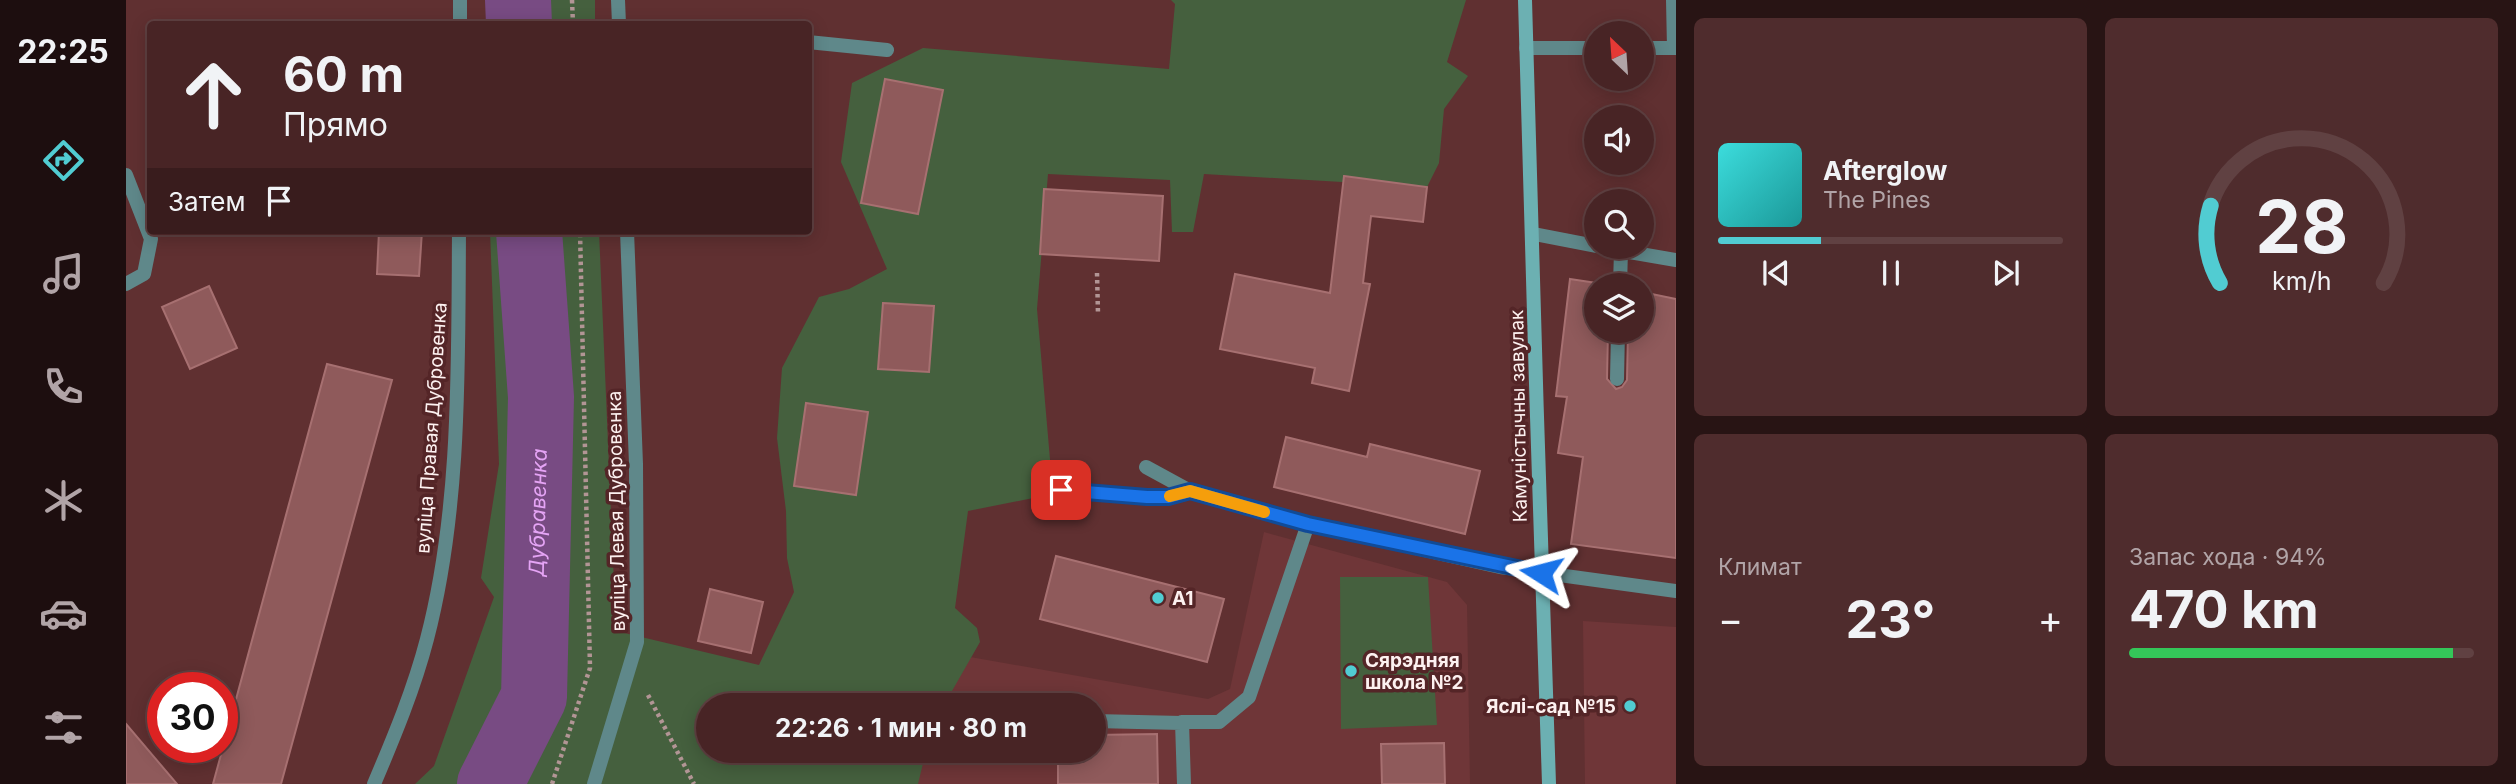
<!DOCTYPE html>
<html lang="ru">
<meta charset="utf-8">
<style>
:root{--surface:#482425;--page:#4f2c2d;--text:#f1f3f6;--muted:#b1a4a7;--line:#604142;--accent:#51ccd2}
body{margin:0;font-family:Inter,sans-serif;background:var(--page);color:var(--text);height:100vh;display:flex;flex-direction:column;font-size:26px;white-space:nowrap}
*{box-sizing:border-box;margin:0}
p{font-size:23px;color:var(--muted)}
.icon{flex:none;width:38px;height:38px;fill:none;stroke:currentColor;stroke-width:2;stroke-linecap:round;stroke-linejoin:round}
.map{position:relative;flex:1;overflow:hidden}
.drawer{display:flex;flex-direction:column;gap:18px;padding:18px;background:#281414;width:840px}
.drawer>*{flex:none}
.top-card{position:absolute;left:21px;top:21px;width:665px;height:214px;border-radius:7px;box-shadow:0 4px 18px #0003,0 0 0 2px var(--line);background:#482425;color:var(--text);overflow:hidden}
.needle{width:46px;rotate:335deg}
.fabs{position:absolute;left:1458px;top:21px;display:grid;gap:14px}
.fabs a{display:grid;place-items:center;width:70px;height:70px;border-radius:50%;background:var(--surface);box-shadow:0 4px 18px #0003,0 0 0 2px var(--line);font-size:35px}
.speed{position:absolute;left:21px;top:672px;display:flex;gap:14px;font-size:35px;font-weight:700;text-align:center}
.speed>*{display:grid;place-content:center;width:91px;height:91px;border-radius:50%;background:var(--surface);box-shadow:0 4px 18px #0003,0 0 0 2px var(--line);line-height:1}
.speed .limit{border:10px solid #d22;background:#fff;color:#111}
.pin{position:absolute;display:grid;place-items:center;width:60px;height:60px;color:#fff;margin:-30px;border-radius:14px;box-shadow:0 4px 10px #0006}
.me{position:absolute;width:77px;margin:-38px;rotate:279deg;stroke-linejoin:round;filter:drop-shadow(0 0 5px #0008)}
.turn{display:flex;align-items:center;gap:24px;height:147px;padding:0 21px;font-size:32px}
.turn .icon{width:91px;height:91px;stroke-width:2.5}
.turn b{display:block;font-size:49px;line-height:60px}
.then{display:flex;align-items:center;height:66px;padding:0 21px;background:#0003;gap:14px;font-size:26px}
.big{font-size:52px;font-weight:700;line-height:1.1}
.drawer .tile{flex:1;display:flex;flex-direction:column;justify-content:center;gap:10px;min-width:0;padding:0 24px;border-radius:10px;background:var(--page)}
.drawer .dial{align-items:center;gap:0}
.dial svg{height:182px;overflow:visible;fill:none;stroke:var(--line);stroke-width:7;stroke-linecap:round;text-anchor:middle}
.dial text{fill:var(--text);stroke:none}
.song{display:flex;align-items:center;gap:21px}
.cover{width:84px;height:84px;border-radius:10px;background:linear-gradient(135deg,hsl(180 70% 55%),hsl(180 70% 35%))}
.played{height:7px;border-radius:4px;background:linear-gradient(90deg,var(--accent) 30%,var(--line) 30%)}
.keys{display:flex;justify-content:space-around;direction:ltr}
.heat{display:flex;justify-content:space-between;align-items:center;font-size:38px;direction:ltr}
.charge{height:10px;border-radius:5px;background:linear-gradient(90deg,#34c759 94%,var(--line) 0)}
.drawer .tiles{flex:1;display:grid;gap:18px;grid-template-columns:repeat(2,1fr)}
.trip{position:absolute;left:570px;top:693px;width:410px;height:70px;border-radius:35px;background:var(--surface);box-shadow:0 4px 18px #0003,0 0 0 2px var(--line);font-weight:700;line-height:70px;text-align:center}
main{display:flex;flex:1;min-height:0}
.dock{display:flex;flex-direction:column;width:126px;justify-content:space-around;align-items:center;background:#1d0e0f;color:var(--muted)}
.dock .icon{width:49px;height:49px}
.dock .active{color:var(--accent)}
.dock b{font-size:32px;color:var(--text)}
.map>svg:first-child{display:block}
</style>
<main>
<nav class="dock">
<b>22:25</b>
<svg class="icon active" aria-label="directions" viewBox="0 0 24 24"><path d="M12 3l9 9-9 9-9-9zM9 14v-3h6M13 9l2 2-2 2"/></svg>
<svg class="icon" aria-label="music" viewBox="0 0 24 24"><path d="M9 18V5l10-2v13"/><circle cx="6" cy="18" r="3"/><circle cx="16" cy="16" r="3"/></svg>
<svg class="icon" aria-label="phone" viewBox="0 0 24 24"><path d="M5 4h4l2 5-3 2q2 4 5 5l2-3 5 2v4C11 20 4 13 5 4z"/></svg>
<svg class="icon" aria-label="climate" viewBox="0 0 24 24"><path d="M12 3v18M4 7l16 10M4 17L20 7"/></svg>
<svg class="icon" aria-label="car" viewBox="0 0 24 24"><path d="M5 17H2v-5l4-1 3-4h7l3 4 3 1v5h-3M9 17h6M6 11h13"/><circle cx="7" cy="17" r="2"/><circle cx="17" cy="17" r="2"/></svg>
<svg class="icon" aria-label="filters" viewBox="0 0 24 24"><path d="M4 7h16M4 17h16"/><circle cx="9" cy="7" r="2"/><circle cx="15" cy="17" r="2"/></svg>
</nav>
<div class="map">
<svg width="1550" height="784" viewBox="0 0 1550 784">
<rect width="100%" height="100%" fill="#603031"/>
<path fill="#6f3638" d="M 1138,532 L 1321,582 L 1341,605 L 1344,784 L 771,784 L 782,751 L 968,751 L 968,705 L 798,705 L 816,652 L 1082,699 L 1104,689 Z
M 1457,621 L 1550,627 L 1550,784 L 1459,784 Z"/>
<path fill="#45603e" d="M 362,0 L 469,0 L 469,24 L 362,24 Z
M 1045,0 L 1340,0 L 1321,62 L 1342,76 L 1318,109 L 1313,163 L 1301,187 L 1078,174 L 1067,232 L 1046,232 L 1044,180 L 922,174 L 911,309 L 927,494 L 842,511 L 829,608 L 851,628 L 854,642 L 818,705 L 583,705 L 583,751 L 800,751 L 792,784 L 289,784 L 308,766 L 368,597 L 355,578 L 373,464 L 364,231 L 473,231 L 490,631 L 633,665 L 668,592 L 661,558 L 660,511 L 651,438 L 656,368 L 693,297 L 723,289 L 761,269 L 715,162 L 726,83 L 797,48 L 1043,69 L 1049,4 Z
M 1214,577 L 1302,577 L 1311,725 L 1215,729 Z"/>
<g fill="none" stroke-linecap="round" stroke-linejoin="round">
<g stroke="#784b83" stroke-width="66">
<path d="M 392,0 L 393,24"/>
<path id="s1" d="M 364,784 L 408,697 L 415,397 L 403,231"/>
</g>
</g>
<path fill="#8f5a5b" stroke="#a77071" stroke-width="2" d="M 759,79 L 817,90 L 792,214 L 735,203 Z
M 1218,176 L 1301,187 L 1297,222 L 1245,216 L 1237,283 L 1244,284 L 1223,391 L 1186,383 L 1189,368 L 1094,349 L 1109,274 L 1204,293 Z
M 918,189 L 1037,196 L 1033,261 L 914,254 Z
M 253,231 L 296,231 L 293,276 L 251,274 Z
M 1444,279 L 1484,285 L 1470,285 L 1470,331 L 1482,331 L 1481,379 L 1490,389 L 1496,387 L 1501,380 L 1502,331 L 1516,331 L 1516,292 L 1550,299 L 1550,558 L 1445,544 L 1457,457 L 1432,453 L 1441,397 L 1430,396 Z
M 83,286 L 111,348 L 64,369 L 36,307 Z
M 757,303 L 808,306 L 803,372 L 752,369 Z
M 201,364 L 266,380 L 155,784 L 87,784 Z
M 680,403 L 742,412 L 730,495 L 668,486 Z
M 1160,437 L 1241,457 L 1244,444 L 1354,471 L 1339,534 L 1148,487 Z
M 930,556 L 1098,599 L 1081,662 L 914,619 Z
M 584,589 L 637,602 L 625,653 L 572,641 Z
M 0,724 L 51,784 L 0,784 Z
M 1031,734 L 1032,784 L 932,784 L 932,751 L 968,751 L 968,735 Z
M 1318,743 L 1319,784 L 1256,784 L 1255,744 Z"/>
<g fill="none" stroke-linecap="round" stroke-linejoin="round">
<path stroke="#b29595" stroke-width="4.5" stroke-dasharray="3.5 3.5" stroke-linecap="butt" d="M 446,0 L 447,24
M 971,273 L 972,314
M 522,695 L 568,784
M 426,784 L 464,668 L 454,231"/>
<path stroke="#5f888a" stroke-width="14" d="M 1547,0 L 1548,48
M 1400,48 L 1470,48
M 1516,48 L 1550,48
M 1494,285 L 1495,251
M 1491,379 L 1492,331
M 935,490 C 978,494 1022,502 1064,491
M 968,721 L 1056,723
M 1058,784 L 1056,722 L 1093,722 L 1123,697 L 1182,524"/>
<path stroke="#5f888a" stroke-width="14" d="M 492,0 L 493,24
M 334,24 L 334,0
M 682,42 L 761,50
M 0,175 L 25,239 L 18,274 L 0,284
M 1408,234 L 1470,246
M 1474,247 L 1550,260
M 1020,467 L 1064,491 L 1182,524 L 1374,567 L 1550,591
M 248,784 C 268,737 288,689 301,639 C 335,509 332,364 333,231
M 468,784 L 511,642 L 510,464 L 501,231"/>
<path stroke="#6cb0b2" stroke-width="14" d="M 1399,0 C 1407,261 1413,523 1423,784"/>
</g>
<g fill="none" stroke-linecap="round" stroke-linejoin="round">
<defs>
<path id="route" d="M 935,490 L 1021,497 L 1042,497 L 1064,491 L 1182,524 L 1415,573"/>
</defs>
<use href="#route" stroke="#114b97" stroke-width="18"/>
<use href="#route" stroke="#1a73e8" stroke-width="12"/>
<path stroke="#f59e0b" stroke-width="12" d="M 1044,496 L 1064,491 L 1138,512"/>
</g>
<g fill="#51ccd2" stroke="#542527" stroke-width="2.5">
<circle cx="1032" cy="598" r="7"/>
<circle cx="1225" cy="671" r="7"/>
<circle cx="1504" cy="706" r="7"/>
</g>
<g text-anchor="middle" stroke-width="7" stroke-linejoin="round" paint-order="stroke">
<g font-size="19" fill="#fdf1f0" stroke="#542527">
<text transform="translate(1392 416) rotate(-91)" y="7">Камуністычны завулак</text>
<text transform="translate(305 428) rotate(-86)" y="7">вуліца Правая Дубровенка</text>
<text transform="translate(490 511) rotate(-91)" y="7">вуліца Левая Дубровенка</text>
</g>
<g font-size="19" font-weight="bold" fill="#fdf1f0" stroke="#542527" text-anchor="start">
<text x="1046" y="605">A1</text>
<text x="1239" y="667">Сярэдняя<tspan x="1239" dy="22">школа №2</tspan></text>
<text x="1490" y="713" text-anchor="end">Яслі-сад №15</text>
</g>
<g font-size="21" font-style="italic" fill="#e5a4f5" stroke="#542527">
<text dy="7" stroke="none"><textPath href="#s1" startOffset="282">Дубравенка</textPath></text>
</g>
</g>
</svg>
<div class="fabs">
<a><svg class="needle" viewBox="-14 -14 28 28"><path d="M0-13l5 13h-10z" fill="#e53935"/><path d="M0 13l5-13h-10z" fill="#b1a4a7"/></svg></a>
<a><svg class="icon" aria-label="sound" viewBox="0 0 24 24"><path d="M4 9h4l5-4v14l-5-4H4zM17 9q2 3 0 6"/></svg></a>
<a><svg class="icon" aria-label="search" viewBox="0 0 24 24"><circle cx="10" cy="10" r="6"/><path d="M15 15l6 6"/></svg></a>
<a><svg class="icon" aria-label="layers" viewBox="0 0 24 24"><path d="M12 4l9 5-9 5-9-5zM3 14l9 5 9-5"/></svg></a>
</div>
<div class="speed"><div class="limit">30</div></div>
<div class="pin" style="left:935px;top:490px;background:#d93025"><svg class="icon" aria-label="arrive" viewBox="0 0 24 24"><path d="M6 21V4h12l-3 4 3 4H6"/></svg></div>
<svg class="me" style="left:1415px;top:573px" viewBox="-20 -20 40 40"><path d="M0-17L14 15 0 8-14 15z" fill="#1a73e8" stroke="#fff" stroke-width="4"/></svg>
<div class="trip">22:26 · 1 мин · 80 m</div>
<div class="top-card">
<div class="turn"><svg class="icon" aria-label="ahead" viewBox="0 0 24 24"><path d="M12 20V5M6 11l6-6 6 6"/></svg><div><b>60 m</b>Прямо</div></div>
<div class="then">Затем<svg class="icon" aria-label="arrive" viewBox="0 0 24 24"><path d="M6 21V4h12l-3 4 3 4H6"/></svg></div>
</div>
</div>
<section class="drawer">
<div class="tiles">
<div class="tile">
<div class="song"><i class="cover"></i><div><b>Afterglow</b><p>The Pines</p></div></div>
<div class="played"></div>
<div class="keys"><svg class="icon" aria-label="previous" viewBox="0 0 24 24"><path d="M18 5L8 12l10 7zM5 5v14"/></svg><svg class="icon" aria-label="pause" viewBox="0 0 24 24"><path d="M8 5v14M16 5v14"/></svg><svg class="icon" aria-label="next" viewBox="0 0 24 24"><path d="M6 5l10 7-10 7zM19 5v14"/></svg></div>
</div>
<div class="tile dial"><svg viewBox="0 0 100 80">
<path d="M14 69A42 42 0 1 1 86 69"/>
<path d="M14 69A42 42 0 0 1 10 35" stroke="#51ccd2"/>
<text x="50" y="56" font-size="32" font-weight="700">28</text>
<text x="50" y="72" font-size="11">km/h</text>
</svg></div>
<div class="tile"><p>Климат</p>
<div class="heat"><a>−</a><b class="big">23°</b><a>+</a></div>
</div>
<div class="tile"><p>Запас хода · 94%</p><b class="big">470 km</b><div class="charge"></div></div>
</div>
</section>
</main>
